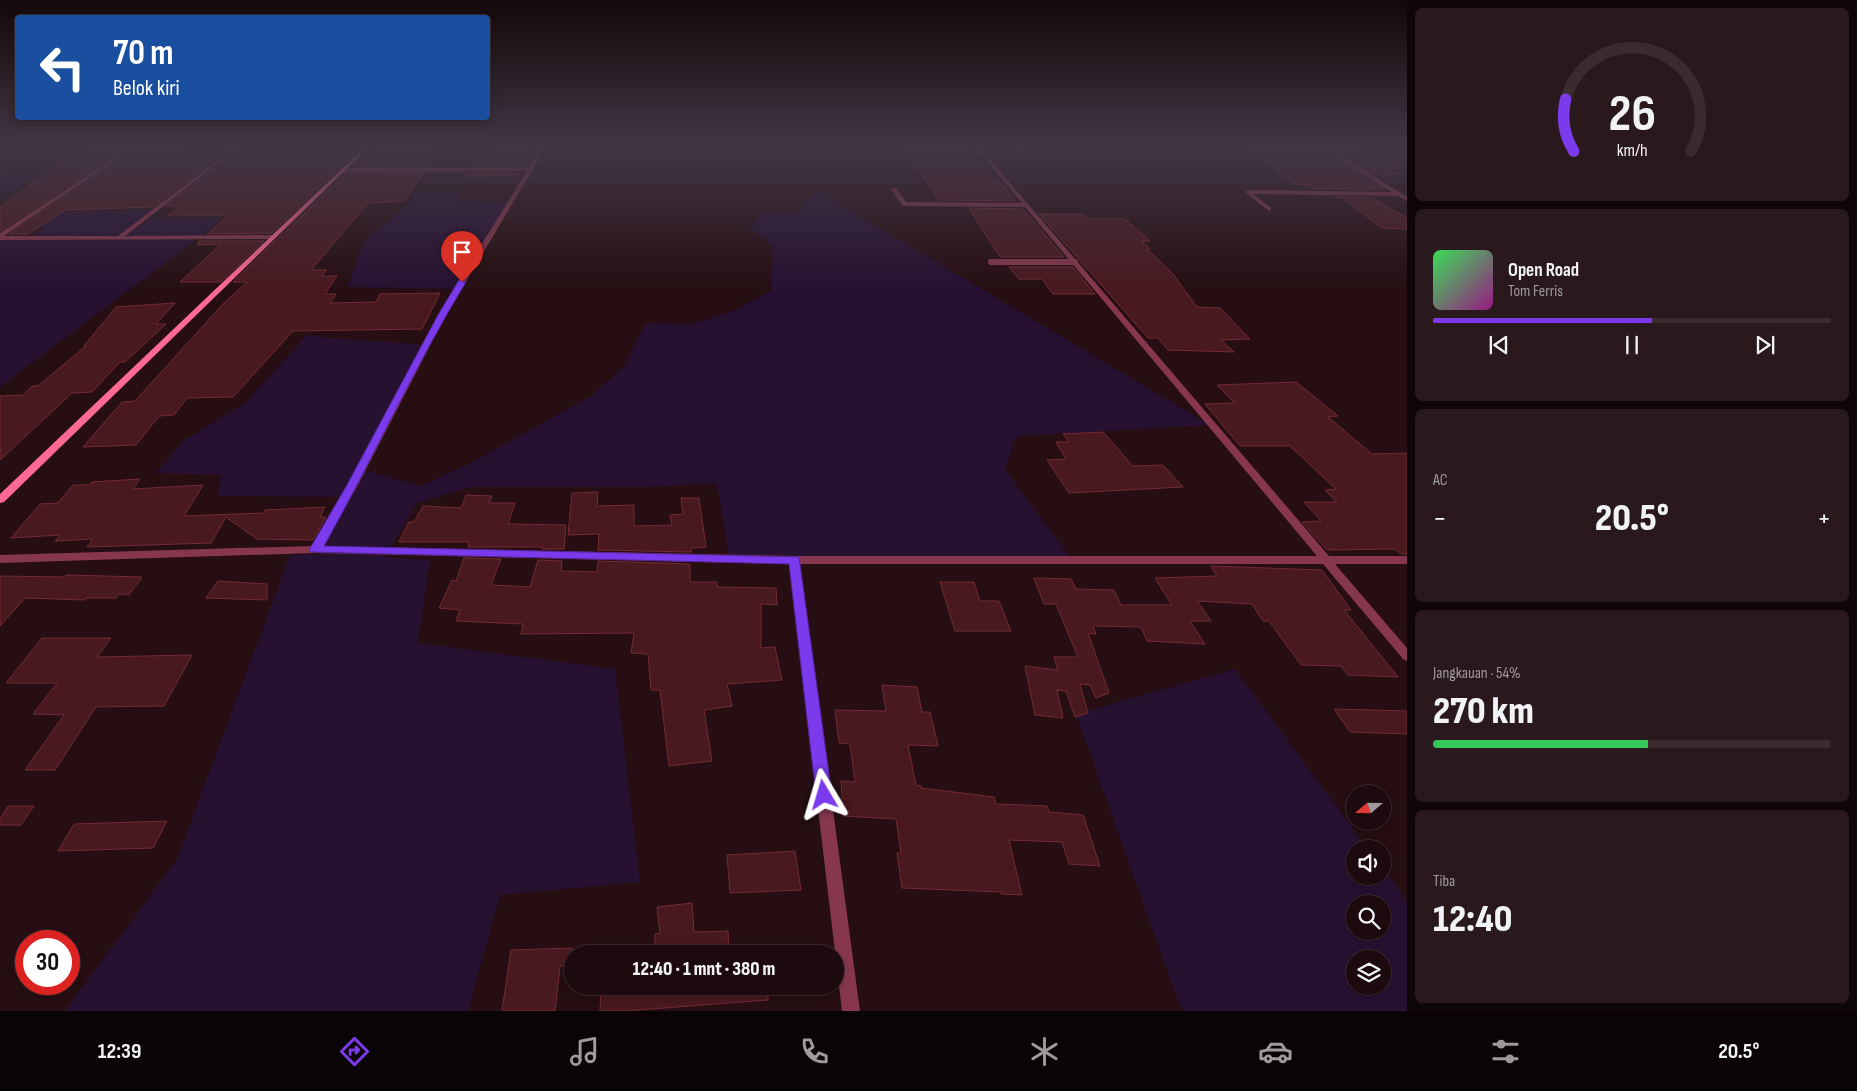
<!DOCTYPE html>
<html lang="id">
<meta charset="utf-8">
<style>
:root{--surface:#1c0a0e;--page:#29181c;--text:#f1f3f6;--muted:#a09a9e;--line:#3a2b2e;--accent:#7c3aed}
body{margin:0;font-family:"Sofia Sans Condensed",sans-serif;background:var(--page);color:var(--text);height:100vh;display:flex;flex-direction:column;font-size:19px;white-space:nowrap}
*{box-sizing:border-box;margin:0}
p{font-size:16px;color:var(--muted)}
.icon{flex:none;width:28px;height:28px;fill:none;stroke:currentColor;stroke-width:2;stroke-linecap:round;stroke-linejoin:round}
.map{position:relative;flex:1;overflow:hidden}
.panel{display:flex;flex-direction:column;gap:8px;padding:8px;background:#0f0608;width:450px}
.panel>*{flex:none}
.guide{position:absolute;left:15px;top:15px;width:475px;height:105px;border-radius:5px;box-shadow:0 2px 8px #0003,0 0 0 1px var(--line);background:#1a4fa0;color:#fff;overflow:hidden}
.needle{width:32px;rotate:250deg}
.tools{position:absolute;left:1346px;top:785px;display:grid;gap:10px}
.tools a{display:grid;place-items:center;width:45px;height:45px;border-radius:50%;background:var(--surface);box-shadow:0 2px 8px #0003,0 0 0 1px var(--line);font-size:25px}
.speed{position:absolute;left:15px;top:930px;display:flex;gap:10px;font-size:25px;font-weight:700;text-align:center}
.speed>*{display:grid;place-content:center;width:65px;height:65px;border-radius:50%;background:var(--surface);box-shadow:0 2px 8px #0003,0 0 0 1px var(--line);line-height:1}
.speed .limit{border:8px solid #d22;background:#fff;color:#111}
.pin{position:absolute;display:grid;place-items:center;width:42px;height:42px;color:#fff;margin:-51px -21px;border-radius:50% 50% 50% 0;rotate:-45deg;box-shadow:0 0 5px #0007}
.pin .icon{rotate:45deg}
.me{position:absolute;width:55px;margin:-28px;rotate:353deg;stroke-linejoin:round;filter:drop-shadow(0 0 4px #0008)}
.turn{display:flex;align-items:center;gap:18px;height:105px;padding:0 15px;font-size:22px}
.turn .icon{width:65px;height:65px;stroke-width:2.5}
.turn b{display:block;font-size:35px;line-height:42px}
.big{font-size:38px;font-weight:800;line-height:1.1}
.panel .card{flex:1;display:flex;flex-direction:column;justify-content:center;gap:8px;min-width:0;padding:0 18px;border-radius:8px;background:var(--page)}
.panel .dial{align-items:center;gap:0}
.dial svg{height:130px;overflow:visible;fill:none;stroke:var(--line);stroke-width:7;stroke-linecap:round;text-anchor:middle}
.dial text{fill:var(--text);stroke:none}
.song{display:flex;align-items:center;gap:15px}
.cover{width:60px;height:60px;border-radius:8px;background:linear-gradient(135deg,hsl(130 70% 55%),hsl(310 70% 35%))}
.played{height:5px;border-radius:2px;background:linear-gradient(90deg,var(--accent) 55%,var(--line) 55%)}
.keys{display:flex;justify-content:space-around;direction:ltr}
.heat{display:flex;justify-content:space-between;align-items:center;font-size:28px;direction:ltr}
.charge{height:8px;border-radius:4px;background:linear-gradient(90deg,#34c759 54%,var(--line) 0)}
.trip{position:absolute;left:564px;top:945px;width:280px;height:50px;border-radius:25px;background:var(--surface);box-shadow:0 2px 8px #0003,0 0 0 1px var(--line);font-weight:800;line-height:50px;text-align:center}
.menu{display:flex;height:80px;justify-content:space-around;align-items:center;background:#0b0406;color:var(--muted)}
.menu .icon{width:35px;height:35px}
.menu .on{color:var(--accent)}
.menu b{font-size:22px;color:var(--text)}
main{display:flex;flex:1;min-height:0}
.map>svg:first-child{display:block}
</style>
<main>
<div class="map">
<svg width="1407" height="1011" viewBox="0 0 1407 1011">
<rect width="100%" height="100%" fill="#260e12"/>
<path fill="#261131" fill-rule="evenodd" d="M 27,149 L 82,149 L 50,161 L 10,165 L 1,172 L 38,172 L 0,201 L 0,157 Z
M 416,191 L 459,191 L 457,201 L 511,202 L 459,289 L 347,287 L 364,241 L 408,204 Z
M 817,191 L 1210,425 L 1016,436 L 1005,469 L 1071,559 L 729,558 L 717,483 L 652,487 L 470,487 L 417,503 L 385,557 L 430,560 L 418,643 L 615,669 L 640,882 L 500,895 L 468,1011 L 65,1011 L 177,859 L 290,555 L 319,554 L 343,497 L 218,496 L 221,475 L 156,473 L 183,441 L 245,403 L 306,336 L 427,345 L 363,470 L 421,486 L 468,464 L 590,397 L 625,365 L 646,323 L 693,324 L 733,311 L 771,291 L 773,248 L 763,237 L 750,228 L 760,213 L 797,213 Z
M 160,209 L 123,237 L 32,238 L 44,228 L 15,229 L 41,212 Z
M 152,218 L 222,218 L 201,236 L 0,387 L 0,240 L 122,239 Z
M 1235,669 L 1368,849 L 1355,849 L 1355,876 L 1382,876 L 1383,868 L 1407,901 L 1407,1011 L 1183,1011 L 1171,982 L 1076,714 ZM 1355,904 L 1382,904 L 1382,931 L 1355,931 ZM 1355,959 L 1382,959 L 1382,986 L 1355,986 Z"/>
<path fill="#48191f" stroke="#752b33" d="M 94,149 L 124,149 L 0,231 L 0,207 L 62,162 L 78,161 Z
M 134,149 L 182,149 L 169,159 L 182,158 L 179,161 L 214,160 L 153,207 L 65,210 L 28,234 L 10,234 Z
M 499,149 L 533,149 L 524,165 L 474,165 L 484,152 L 496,153 Z
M 904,149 L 969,149 L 974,158 L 980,164 L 983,164 L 995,181 L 1000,181 L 1015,201 L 939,200 Z
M 1249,149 L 1322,149 L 1385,189 L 1314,189 L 1307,185 L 1294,184 Z
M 1332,149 L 1365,149 L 1403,168 L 1387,168 L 1398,174 L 1373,174 Z
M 382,151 L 432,151 L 425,160 L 433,160 L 429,166 L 352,166 L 366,153 L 380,153 Z
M 327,153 L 356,153 L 272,233 L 207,234 L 229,215 L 168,215 L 181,206 L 166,206 L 226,160 L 236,160 L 240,157 L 322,157 Z
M 424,173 L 404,201 L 368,203 L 311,270 L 327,270 L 321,276 L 337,276 L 325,294 L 336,294 L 330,303 L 376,302 L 380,294 L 440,293 L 422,329 L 293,331 L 233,397 L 187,398 L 174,415 L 159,416 L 136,445 L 83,447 L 122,402 L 135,401 L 223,304 L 247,282 L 233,282 L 344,174 Z
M 468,173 L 519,173 L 518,175 L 466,176 Z
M 1335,197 L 1372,198 L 1407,218 L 1407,229 L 1382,228 L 1341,197 Z
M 969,208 L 1021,209 L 1025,211 L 1064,257 L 1000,257 Z
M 1039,214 L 1083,214 L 1088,219 L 1125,219 L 1150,241 L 1142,241 L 1150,249 L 1147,249 L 1173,274 L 1197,307 L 1220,308 L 1250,339 L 1221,340 L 1234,352 L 1168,350 L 1158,338 L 1148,338 Z
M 199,241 L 264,241 L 221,282 L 180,282 L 221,244 L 198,245 L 201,243 L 197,243 Z
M 1009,267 L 1073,267 L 1095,294 L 1053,294 L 1042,279 L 1019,279 Z
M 175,303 L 156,324 L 166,324 L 125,362 L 120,362 L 92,392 L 72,393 L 0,460 L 0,396 L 23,395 L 32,386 L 38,386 L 86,346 L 84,346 L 116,307 Z
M 1296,382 L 1338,416 L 1328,417 L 1372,454 L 1407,453 L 1407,554 L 1401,554 L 1395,549 L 1327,550 L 1302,522 L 1321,521 L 1304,502 L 1337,502 L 1325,490 L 1336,489 L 1290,446 L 1240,446 L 1205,404 L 1235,403 L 1217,385 Z
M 1103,432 L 1133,466 L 1163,465 L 1183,487 L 1069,493 L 1047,460 L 1066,459 L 1056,442 L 1069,442 L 1063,434 Z
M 140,479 L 133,489 L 203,485 L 184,516 L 263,513 L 265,510 L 325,507 L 320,517 L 326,517 L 313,540 L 257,539 L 226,517 L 211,543 L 87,547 L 93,539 L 55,541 L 60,535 L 11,538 L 40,504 L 58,503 L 73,485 L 90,485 L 92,482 Z
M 598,492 L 597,506 L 634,505 L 634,526 L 672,525 L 670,515 L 683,514 L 681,498 L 699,498 L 706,547 L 691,548 L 691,552 L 598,550 L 599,534 L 568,535 L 572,493 Z
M 466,495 L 492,496 L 489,503 L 515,503 L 508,524 L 566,525 L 564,549 L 542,549 L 542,547 L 468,547 L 469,542 L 399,542 L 409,522 L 414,522 L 423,506 L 461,508 Z
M 464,558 L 501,559 L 491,585 L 530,587 L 538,560 L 562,561 L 561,571 L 597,572 L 598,561 L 690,564 L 690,582 L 717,582 L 717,587 L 776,588 L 777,605 L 761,604 L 761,648 L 775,647 L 782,680 L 727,684 L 732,706 L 704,710 L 712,761 L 669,766 L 660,690 L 651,690 L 648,654 L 631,653 L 634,633 L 521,634 L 523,624 L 456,621 L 460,610 L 439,608 L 452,580 L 456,581 Z
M 1211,566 L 1322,570 L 1351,610 L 1344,610 L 1398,677 L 1348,675 L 1341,666 L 1301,665 L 1269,621 L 1263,621 L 1252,604 L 1197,601 L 1211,621 L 1190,621 L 1205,644 L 1147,641 L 1141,627 L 1093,626 L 1096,634 L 1088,633 L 1109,693 L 1096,698 L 1090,685 L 1080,684 L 1088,713 L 1075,717 L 1066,691 L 1057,690 L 1063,718 L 1035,715 L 1025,666 L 1058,670 L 1054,657 L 1078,657 L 1056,604 L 1044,604 L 1034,578 L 1071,579 L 1076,589 L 1114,590 L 1121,605 L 1172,605 L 1155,578 L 1217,576 Z
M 66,575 L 142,577 L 129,595 L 119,594 L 116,598 L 86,598 L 85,600 L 25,598 L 0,626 L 0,576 L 64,577 Z
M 218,581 L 267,584 L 267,600 L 206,598 Z
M 940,582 L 974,582 L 980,601 L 999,601 L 1011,631 L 955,631 Z
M 42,638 L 111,638 L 97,657 L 192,655 L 164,706 L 96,707 L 55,770 L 25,770 L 64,715 L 33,714 L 57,683 L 6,683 Z
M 882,685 L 917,687 L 922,712 L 930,712 L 938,746 L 908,745 L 916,785 L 921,786 L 921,788 L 994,797 L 996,804 L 1047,806 L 1049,812 L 1083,815 L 1100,866 L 1069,864 L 1062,842 L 1009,840 L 1022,895 L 1001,894 L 1001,892 L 902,888 L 897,853 L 901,853 L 896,819 L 843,816 L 841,781 L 855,782 L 850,744 L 839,743 L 835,710 L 886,711 Z
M 1334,709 L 1407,711 L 1407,734 L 1350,732 Z
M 8,806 L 34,806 L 21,825 L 0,825 L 0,819 Z
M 167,821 L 153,848 L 58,851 L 74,824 Z
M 795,851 L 801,890 L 730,893 L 727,855 Z
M 692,903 L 694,932 L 728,931 L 729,954 L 655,954 L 655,934 L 660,933 L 657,907 Z
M 572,948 L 572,965 L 560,966 L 555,1011 L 502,1011 L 511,950 Z
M 617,986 L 768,986 L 768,1000 L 625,1011 L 600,1011 L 601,987 Z"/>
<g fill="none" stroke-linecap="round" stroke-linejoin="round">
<path stroke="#87374d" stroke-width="6" d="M 991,262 L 1075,262"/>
<path fill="#87374d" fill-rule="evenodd" d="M 127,149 L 132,149 L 4,236 L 118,236 L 232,149 L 237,149 L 125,236 L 273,235 L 276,237 L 273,239 L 0,240 L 0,233 Z
M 541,149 L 545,149 L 446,315 L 358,485 L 322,546 L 794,556 L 1317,556 L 1025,207 L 904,206 L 902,205 L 891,189 L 896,188 L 906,202 L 1022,203 L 977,149 L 981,149 L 1329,556 L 1407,556 L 1407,564 L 1335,564 L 1407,648 L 1407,661 L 1403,659 L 1323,564 L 800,564 L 860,1011 L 842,1011 L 789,564 L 315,553 L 0,563 L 0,555 L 312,546 L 348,485 L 438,315 L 527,171 L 342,172 L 339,170 L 342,168 L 529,167 Z
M 1324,149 L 1329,149 L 1401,193 L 1407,197 L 1407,201 L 1398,196 L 1253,194 L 1271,208 L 1271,210 L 1269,211 L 1245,192 L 1248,190 L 1392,192 Z"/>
<path fill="#ff6a95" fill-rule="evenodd" d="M 363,149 L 367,149 L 4,502 L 0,503 L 0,494 Z"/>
</g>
<linearGradient id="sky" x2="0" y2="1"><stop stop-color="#15080a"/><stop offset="0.51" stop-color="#413644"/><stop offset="1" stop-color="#413644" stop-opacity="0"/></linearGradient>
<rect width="1407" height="290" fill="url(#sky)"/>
<path fill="#7c3aed" stroke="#51269a" d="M 459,280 L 466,282 C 414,367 373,459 324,546 L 799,557 L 832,795 L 830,801 L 824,803 L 818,801 L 816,795 L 789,564 L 311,552 L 309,550 L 347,485 L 438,315 Z"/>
</svg>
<div class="tools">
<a><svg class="needle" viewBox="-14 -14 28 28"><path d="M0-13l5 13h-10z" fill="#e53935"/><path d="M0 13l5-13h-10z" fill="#a09a9e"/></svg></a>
<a><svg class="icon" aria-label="sound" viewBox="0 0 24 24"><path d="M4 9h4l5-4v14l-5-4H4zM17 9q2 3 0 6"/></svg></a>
<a><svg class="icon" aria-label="search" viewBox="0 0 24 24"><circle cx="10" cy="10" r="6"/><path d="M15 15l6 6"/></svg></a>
<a><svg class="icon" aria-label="layers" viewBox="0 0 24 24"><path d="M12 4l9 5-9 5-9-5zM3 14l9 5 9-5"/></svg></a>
</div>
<div class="speed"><div class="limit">30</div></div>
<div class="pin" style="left:462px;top:282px;background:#d93025"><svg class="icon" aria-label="arrive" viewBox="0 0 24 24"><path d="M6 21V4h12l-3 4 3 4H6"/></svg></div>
<svg class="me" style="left:824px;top:795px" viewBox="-20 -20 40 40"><path d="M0-17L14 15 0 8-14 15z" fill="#7c3aed" stroke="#fff" stroke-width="4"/></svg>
<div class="trip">12:40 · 1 mnt · 380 m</div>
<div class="guide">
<div class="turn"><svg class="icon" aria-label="left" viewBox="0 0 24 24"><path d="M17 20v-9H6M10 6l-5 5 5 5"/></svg><div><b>70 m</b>Belok kiri</div></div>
</div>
</div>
<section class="panel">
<div class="card dial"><svg viewBox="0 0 100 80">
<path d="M14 69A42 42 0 1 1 86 69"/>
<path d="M14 69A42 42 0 0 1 9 37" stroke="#7c3aed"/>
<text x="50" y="56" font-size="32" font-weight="700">26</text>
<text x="50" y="72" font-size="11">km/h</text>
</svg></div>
<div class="card">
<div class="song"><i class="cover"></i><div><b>Open Road</b><p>Tom Ferris</p></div></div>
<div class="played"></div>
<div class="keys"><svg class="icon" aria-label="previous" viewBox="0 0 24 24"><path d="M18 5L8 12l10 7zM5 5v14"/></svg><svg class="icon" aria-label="pause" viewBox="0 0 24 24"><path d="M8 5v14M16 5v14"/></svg><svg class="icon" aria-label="next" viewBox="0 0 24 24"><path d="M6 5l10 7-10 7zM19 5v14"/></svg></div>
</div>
<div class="card"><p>AC</p>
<div class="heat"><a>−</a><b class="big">20.5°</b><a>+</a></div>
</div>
<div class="card"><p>Jangkauan · 54%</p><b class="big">270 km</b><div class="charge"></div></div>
<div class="card"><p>Tiba</p><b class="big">12:40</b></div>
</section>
</main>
<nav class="menu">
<b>12:39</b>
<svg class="icon on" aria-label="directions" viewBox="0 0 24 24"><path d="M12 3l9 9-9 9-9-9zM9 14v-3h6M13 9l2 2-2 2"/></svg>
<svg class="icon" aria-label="music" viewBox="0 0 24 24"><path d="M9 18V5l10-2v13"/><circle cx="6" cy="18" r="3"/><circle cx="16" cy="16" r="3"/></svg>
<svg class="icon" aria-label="phone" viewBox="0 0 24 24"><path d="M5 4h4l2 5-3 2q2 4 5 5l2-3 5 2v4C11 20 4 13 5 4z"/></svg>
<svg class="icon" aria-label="climate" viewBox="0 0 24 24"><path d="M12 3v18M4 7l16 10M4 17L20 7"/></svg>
<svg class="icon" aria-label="car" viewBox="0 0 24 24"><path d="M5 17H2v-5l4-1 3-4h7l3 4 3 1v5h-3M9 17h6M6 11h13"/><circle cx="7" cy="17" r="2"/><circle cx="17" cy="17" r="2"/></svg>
<svg class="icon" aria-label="filters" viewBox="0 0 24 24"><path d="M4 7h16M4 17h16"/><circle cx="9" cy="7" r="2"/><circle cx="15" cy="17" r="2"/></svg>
<b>20.5°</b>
</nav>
